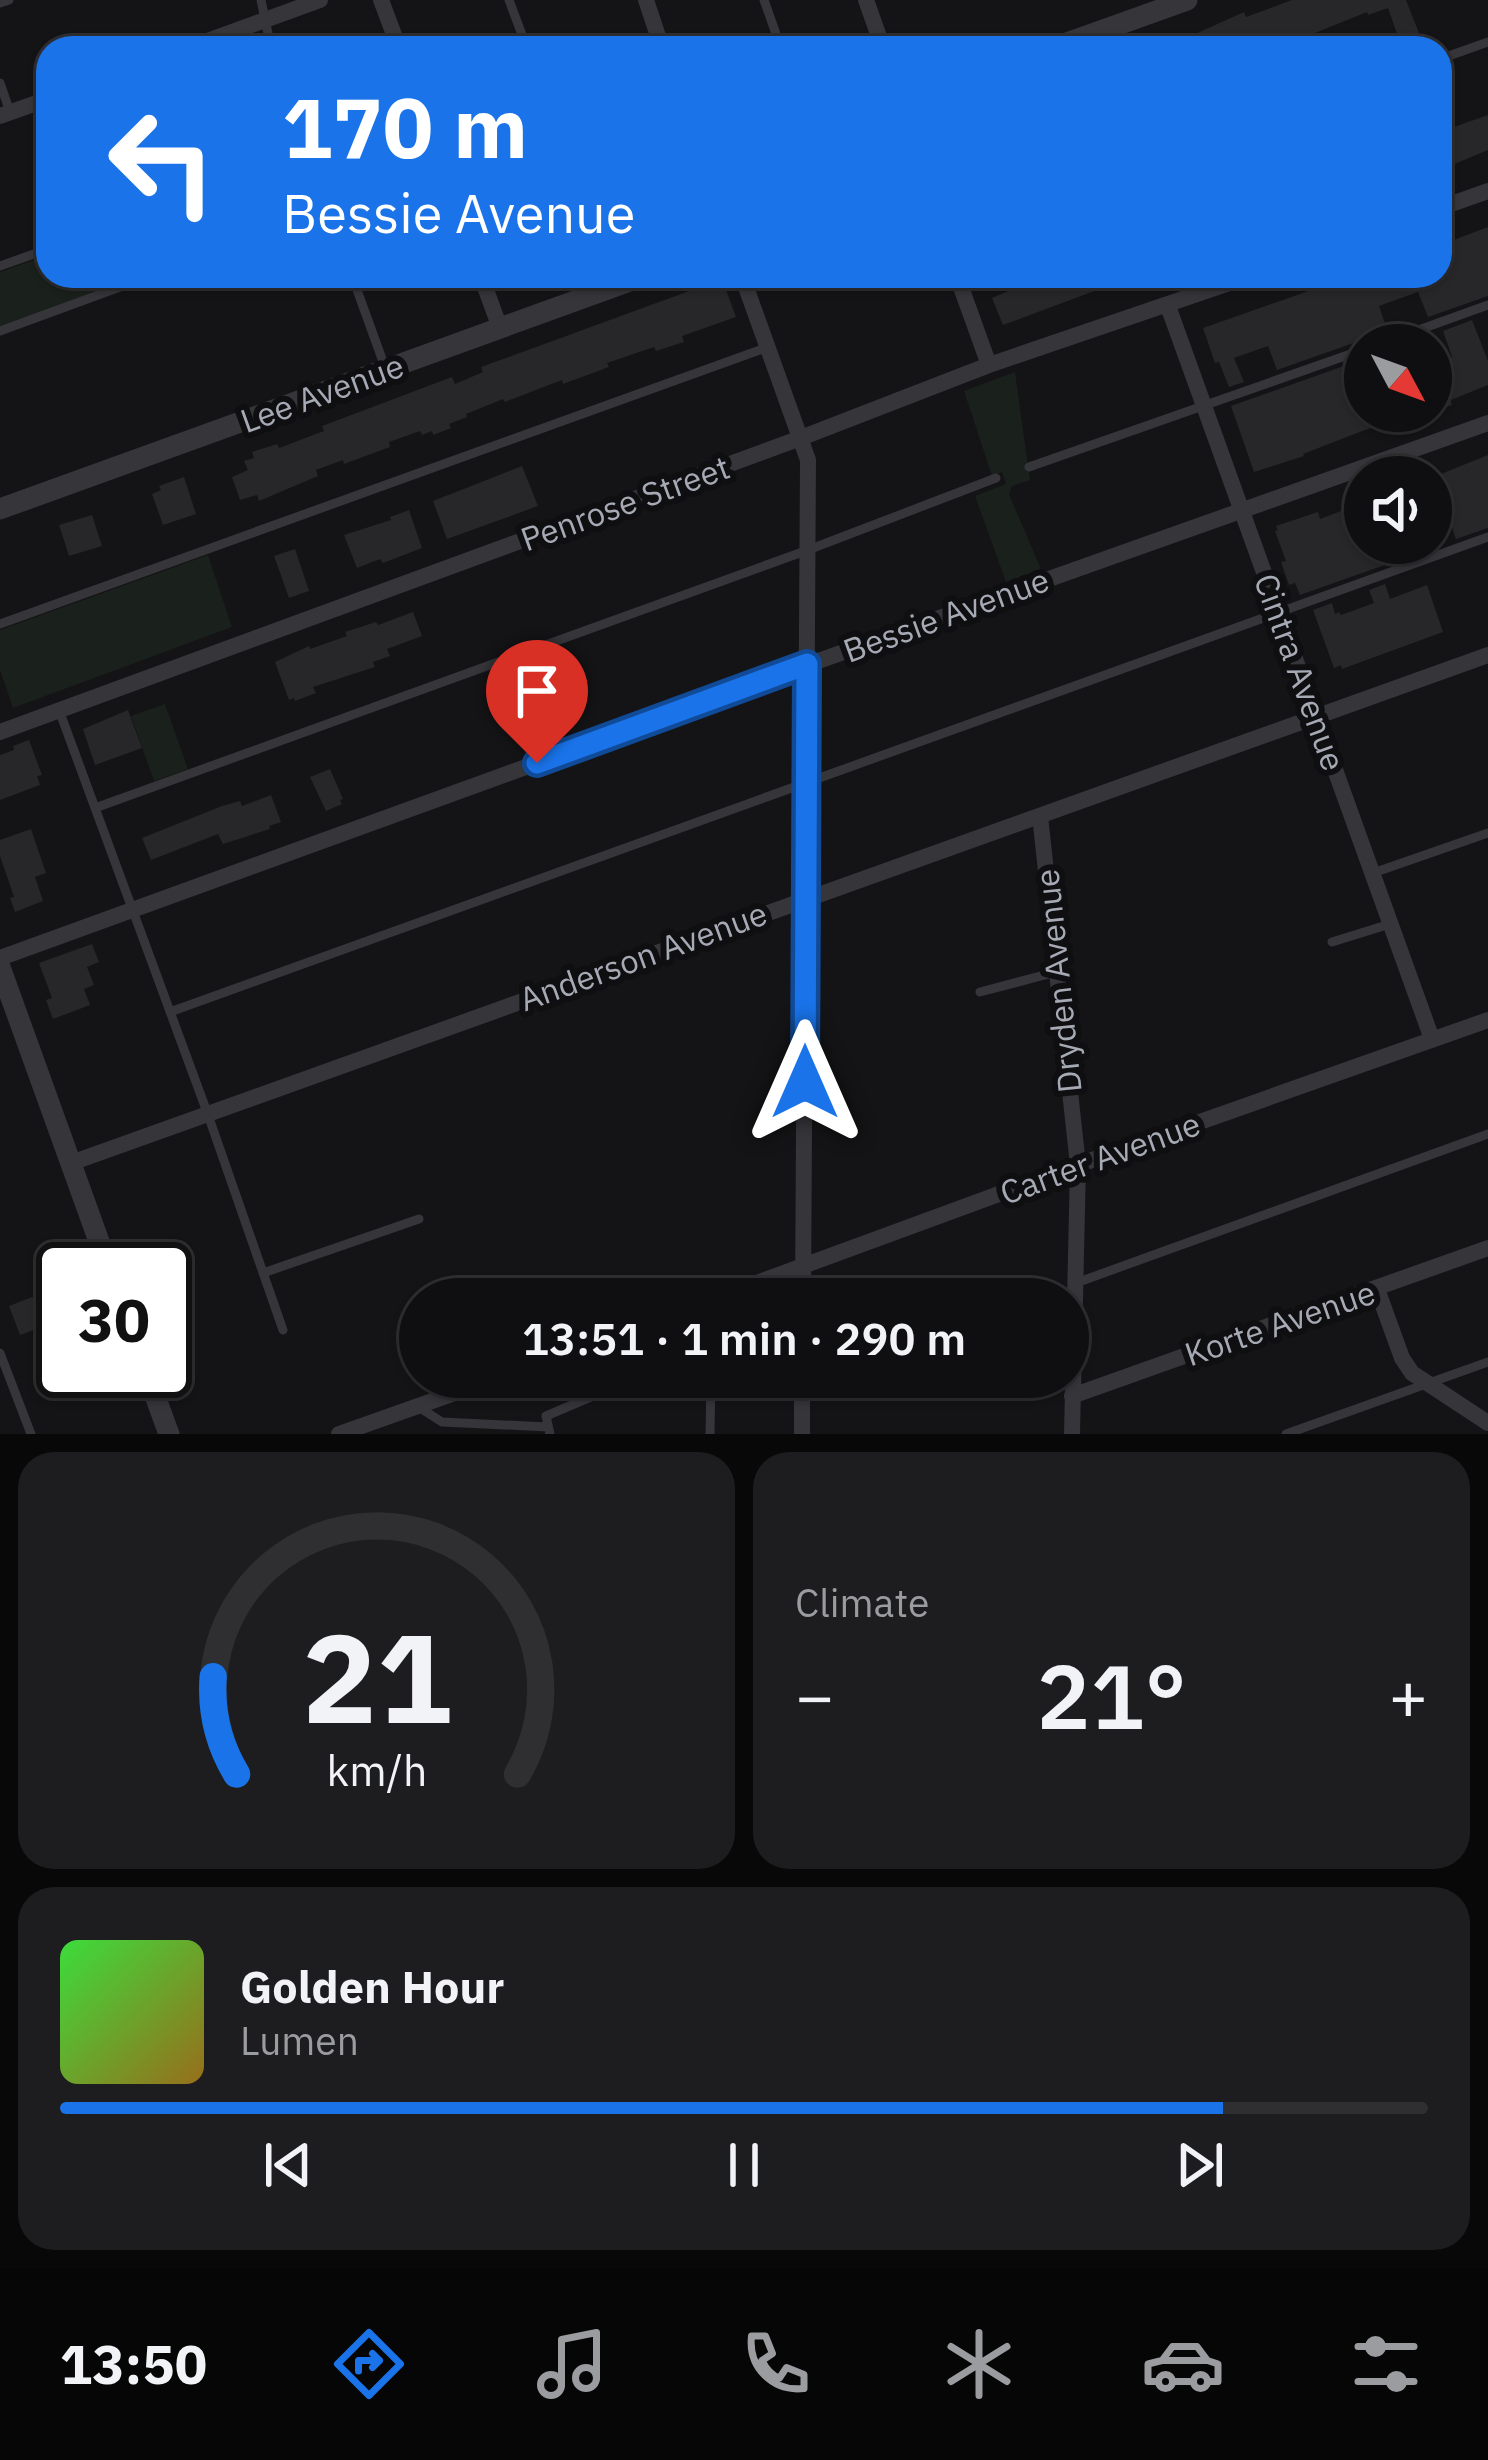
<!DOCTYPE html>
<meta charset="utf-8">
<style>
:root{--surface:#0f0e10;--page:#1d1c1e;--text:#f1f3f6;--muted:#9b9c9f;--line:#2f2e30;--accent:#1a73e8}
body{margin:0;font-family:"IBM Plex Sans",sans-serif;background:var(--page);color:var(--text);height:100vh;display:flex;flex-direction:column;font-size:45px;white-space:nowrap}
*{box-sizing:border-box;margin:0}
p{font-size:39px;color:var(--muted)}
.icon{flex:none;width:66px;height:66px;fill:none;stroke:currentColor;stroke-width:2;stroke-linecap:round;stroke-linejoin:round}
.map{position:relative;height:1434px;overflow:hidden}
.sheet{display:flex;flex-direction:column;gap:18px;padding:18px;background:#080809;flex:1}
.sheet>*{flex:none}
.guide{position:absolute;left:36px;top:36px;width:1416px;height:252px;border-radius:36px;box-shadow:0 3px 9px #0004,0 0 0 3px var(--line);background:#1a73e8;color:#fff;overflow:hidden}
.needle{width:78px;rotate:131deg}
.buttons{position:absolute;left:1344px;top:324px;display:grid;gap:24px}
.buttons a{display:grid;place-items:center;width:108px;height:108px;border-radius:50%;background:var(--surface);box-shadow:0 3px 9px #0004,0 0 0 3px var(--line);font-size:60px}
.speed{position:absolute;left:36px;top:1242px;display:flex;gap:24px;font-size:60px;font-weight:700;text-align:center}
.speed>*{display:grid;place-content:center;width:156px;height:156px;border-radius:50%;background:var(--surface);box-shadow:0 3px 9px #0004,0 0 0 3px var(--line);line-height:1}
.speed .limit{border:6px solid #111;border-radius:18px;background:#fff;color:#111}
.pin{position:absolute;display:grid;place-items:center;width:102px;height:102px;color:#fff;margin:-123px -51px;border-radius:50% 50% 50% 0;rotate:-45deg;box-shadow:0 0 12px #0007}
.pin .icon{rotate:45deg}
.me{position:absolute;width:132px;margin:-66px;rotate:0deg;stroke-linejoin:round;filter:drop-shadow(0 0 9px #0008)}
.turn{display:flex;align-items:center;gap:42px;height:252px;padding:0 48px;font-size:54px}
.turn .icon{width:156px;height:156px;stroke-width:2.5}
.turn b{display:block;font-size:84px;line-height:102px}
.big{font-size:90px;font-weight:600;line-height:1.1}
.sheet .widget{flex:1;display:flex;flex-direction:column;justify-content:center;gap:18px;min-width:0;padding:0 42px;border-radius:36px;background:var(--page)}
.sheet .dial{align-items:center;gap:0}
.dial svg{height:312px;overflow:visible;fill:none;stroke:var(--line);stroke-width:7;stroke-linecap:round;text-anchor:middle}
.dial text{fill:var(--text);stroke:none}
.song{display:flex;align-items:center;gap:36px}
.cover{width:144px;height:144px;border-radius:18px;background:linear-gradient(135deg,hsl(120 70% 55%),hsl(40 70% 35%))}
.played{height:12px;border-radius:6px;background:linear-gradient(90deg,var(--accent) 85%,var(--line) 85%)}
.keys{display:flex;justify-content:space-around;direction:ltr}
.heat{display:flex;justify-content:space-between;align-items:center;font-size:66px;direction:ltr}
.sheet .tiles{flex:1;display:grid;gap:18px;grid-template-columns:1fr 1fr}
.widget:last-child{grid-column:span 2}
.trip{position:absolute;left:399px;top:1278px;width:690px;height:120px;border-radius:60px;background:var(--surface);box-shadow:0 3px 9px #0004,0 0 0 3px var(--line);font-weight:600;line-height:120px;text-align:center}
.tab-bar{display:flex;height:192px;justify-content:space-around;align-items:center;background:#060606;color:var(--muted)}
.tab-bar .icon{width:84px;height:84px}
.tab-bar .selected{color:var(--accent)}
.tab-bar b{font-size:54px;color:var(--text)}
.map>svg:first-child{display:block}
</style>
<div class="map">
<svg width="1488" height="1434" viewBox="0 0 1488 1434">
<rect width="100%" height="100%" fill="#141315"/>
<path fill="#1a201b" d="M 48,255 L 48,276 L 136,276 L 0,327 L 0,272 Z
M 1015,372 L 1030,480 L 1012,486 L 1009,494 L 1041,569 L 1006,582 L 975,496 L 1006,484 L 1002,472 L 992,476 L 964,391 Z
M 208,555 L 232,627 L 13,708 L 0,670 L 0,630 Z
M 165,704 L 188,769 L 154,781 L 131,716 Z"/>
<path fill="#272629" d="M 1292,0 L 1406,0 L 1425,48 L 1402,48 L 1388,8 L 1368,15 L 1367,12 L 1278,48 L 1164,48 L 1244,12 L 1246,17 Z
M 1442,103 L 1451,128 L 1488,115 L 1488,150 L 1440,170 Z
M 1488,227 L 1488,296 L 1428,317 L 1418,292 L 1379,306 L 1388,332 L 1369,341 L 1362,340 L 1277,370 L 1268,346 L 1234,358 L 1244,382 L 1229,387 L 1219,362 L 1215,363 L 1203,328 L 1351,276 L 1440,276 L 1440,245 Z
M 1043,276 L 1131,276 L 1132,277 L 1003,325 L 992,298 Z
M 722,279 L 736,317 L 682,336 L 684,342 L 656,351 L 654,347 L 607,363 L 609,367 L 563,384 L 562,380 L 505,402 L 503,399 L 466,414 L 467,417 L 449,424 L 451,428 L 433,435 L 432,431 L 422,435 L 420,431 L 389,442 L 390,447 L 371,454 L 344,464 L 343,460 L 316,470 L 318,476 L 259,501 L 257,495 L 240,500 L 232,477 L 248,470 L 244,461 L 254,458 L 252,452 L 277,444 L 279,448 L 324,431 L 322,426 L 452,377 L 455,384 L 483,372 L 481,367 Z
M 1472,320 L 1488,361 L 1488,385 L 1451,400 L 1452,405 L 1431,412 L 1431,364 L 1452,357 L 1443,331 Z
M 1355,362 L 1365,393 L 1365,411 L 1429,412 L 1384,429 L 1382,424 L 1357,433 L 1303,454 L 1304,456 L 1254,472 L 1231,406 Z
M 1488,455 L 1488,528 L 1456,539 L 1444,506 L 1431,510 L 1431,478 Z
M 522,466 L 538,506 L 447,539 L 433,501 Z
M 184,477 L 196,514 L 163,525 L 152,494 L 161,490 L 159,486 Z
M 1362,503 L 1365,511 L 1365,543 L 1369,543 L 1374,556 L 1411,543 L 1421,543 L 1424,551 L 1300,595 L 1295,583 L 1289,585 L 1281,562 L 1286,561 L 1275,531 L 1278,530 L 1276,526 L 1318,512 L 1320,519 Z
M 409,510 L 422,548 L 383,563 L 380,559 L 357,568 L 344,535 L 391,520 L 390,517 Z
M 92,515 L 102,546 L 69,556 L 59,525 Z
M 295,549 L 309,591 L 289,598 L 274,556 Z
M 1385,584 L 1390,599 L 1427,585 L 1443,632 L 1342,669 L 1341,665 L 1334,668 L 1313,610 L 1332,603 L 1335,614 L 1339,612 L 1341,615 L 1374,603 L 1369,590 Z
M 413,612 L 422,636 L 387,649 L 390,656 L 373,662 L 375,667 L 313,687 L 316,693 L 295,701 L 294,698 L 289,700 L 275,662 L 309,646 L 310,649 L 347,636 L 345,632 L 376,622 L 378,625 Z
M 128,710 L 142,748 L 95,765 L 83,729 Z
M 29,740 L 42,775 L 37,776 L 40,785 L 0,800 L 0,755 L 14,750 L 13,746 Z
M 330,769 L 343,799 L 340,800 L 342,804 L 326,811 L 310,777 Z
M 271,795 L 281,822 L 269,826 L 270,829 L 223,844 L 218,834 L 151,860 L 142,838 L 222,806 L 240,801 L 242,806 Z
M 31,829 L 46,873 L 35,877 L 43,901 L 15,912 L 10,898 L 14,897 L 0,856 L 0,840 Z
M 92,944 L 99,962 L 87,967 L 94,985 L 84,989 L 90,1005 L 53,1019 L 46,1000 L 52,998 L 39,963 Z
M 63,1285 L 63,1319 L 20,1335 L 9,1306 Z"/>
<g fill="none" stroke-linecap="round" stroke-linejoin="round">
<path stroke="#35353a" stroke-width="9" d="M 261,0 L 271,48
M 509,0 L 527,48
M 764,0 L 781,48
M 0,3 L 9,0
M 1440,59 L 1488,42
M 0,83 L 10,112
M 0,266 L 48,249
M 352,276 L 386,370
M 0,331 L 150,276
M 1377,345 L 1488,305
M 1029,467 L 1365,349
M 0,624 L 768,347
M 59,710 L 207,1112 L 283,1330
M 95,808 L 808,550 L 996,478
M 1373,873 L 1488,833
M 1332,942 L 1390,924
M 980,992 L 1056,972
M 170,1012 L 1488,537
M 263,1273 L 419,1219
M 1076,1283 L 1488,1134
M 0,1353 L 31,1434
M 420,1408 L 442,1422 L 548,1427
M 550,1434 L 546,1416 L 638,1377
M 710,1434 L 711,1377
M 1286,1434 L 1488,1362"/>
<path stroke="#35353a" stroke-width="16" d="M 381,0 L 399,48
M 646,0 L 662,48
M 866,0 L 883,48
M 188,48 L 320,0
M 0,116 L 48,99
M 1440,208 L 1488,191
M 481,276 L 500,328
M 742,276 L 808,460 L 803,1299
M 957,276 L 989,365
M 1168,306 L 1432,1039
M 0,732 L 798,439 L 989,365 L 1250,276
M 1040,816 L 1078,1165 L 1072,1434
M 0,958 L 807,665 L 1488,423
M 71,1163 L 1488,655
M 1377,1289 L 1402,1358 L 1412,1373 L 1488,1423
M 713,1299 L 1078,1165 L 1488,1020
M 1072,1396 L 1488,1248
M 339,1434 L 500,1377
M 802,1434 L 802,1377"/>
<path stroke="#35353a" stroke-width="21" d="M 1053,48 L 1187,0
M 0,509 L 644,276
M 0,967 L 109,1269
M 146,1371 L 169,1434"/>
</g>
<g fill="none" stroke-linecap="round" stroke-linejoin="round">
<defs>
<path id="route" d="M 537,763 L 807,664 L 805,1082"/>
</defs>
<use href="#route" stroke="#114b97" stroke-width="30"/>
<use href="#route" stroke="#1a73e8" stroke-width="21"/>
</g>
<g text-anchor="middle" stroke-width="12" stroke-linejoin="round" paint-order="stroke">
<g font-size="33" fill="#a6aab5" stroke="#0f0e10">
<text transform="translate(322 393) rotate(-20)" y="12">Lee Avenue</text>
<text transform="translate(625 503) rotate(-20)" y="12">Penrose Street</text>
<text transform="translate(946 615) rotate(-20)" y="12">Bessie Avenue</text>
<text transform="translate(1300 672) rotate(70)" y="12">Cintra Avenue</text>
<text transform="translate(643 956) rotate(-20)" y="12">Anderson Avenue</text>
<text transform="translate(1058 981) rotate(-96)" y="12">Dryden Avenue</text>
<text transform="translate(1100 1158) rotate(-20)" y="12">Carter Avenue</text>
<text transform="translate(1280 1323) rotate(-19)" y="12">Korte Avenue</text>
</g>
</g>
</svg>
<div class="buttons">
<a><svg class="needle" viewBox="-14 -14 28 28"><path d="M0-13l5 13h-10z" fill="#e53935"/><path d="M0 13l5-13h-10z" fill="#9b9c9f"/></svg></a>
<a><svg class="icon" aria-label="sound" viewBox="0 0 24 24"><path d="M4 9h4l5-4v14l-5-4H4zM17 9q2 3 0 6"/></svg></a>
</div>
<div class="speed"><div class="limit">30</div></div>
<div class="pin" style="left:537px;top:763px;background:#d93025"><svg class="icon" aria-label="arrive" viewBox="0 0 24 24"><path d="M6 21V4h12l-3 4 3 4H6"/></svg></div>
<svg class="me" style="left:805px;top:1082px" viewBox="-20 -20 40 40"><path d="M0-17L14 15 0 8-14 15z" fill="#1a73e8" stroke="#fff" stroke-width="4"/></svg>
<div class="trip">13:51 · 1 min · 290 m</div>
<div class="guide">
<div class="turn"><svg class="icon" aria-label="left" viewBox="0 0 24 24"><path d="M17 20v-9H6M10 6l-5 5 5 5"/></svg><div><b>170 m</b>Bessie Avenue</div></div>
</div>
</div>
<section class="sheet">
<div class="tiles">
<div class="widget dial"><svg viewBox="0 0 100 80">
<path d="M14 69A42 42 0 1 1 86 69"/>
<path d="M14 69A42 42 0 0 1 8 44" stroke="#1a73e8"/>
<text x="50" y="56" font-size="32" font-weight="700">21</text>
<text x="50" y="72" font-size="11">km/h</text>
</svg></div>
<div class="widget"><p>Climate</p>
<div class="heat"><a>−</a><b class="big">21°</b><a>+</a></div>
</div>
<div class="widget">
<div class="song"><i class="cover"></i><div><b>Golden Hour</b><p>Lumen</p></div></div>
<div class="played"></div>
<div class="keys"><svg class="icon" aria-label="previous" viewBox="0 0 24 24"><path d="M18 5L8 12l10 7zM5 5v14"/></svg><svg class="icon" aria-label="pause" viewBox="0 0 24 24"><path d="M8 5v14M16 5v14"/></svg><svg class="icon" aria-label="next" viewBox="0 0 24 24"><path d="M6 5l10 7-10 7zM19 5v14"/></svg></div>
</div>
</div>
</section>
<nav class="tab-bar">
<b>13:50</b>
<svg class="icon selected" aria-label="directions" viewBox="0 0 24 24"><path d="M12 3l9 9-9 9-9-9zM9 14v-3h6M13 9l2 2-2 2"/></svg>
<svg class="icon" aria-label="music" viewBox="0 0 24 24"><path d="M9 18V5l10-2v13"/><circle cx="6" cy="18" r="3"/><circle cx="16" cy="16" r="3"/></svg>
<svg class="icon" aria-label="phone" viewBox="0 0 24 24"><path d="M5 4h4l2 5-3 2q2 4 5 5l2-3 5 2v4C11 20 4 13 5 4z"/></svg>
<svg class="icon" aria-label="climate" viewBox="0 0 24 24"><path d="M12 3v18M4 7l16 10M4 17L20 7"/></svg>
<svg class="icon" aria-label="car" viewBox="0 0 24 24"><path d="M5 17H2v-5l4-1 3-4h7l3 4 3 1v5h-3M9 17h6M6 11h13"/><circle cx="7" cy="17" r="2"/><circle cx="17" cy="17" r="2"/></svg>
<svg class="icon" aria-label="filters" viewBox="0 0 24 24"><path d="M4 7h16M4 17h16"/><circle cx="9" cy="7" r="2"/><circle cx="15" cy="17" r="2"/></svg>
</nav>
